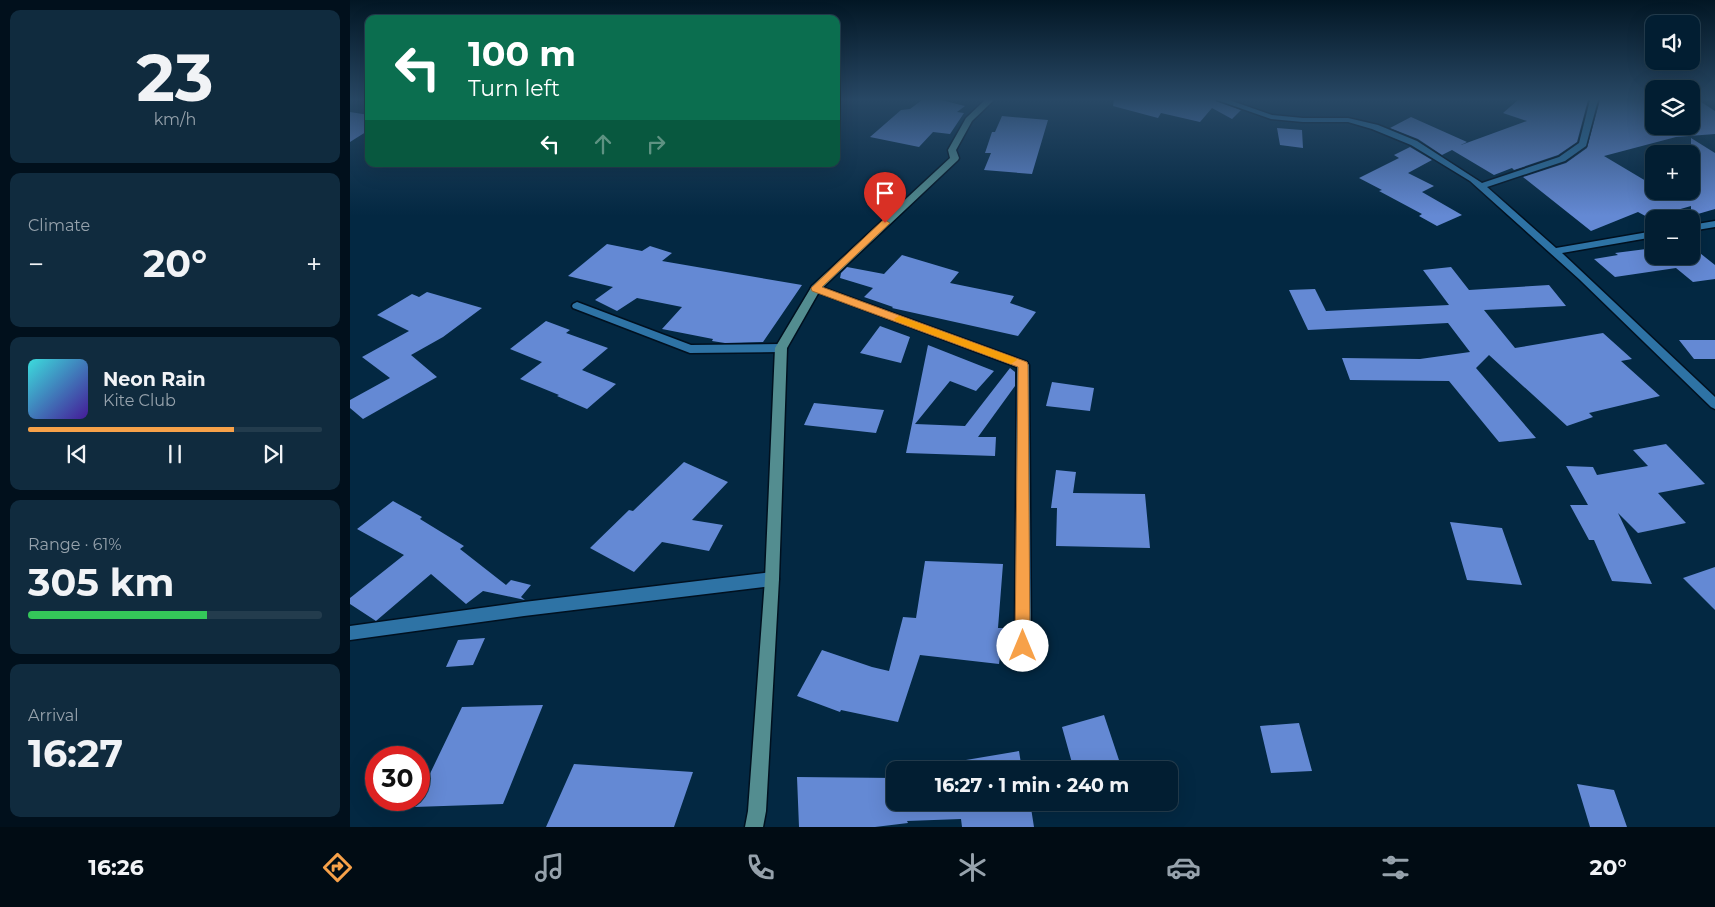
<!DOCTYPE html>
<meta charset="utf-8">
<style>
:root{--surface:#021e32;--page:#102b3e;--text:#f1f3f6;--muted:#96a2ac;--line:#233c4d;--accent:#f7a149}
body{margin:0;font-family:Montserrat,sans-serif;background:var(--page);color:var(--text);height:100vh;display:flex;flex-direction:column;font-size:19px;white-space:nowrap}
*{box-sizing:border-box;margin:0}
p{font-size:16px;color:var(--muted)}
.icon{flex:none;width:28px;height:28px;fill:none;stroke:currentColor;stroke-width:2;stroke-linecap:round;stroke-linejoin:round}
.map{position:relative;flex:1;overflow:hidden}
.drawer{display:flex;flex-direction:column;gap:10px;padding:10px;background:#01101c;width:350px}
.drawer>*{flex:none}
.top-card{position:absolute;left:15px;top:15px;width:475px;height:152px;border-radius:10px;box-shadow:0 5px 20px #0002,0 0 0 1px var(--line);background:#0b6e4f;color:#fff;overflow:hidden}
.buttons{position:absolute;left:1295px;top:15px;display:grid;gap:10px}
.buttons a{display:grid;place-items:center;width:55px;height:55px;border-radius:10px;background:var(--surface);box-shadow:0 5px 20px #0002,0 0 0 1px var(--line);font-size:25px}
.speed{position:absolute;left:15px;top:746px;display:flex;gap:10px;font-size:25px;font-weight:700;text-align:center}
.speed>*{display:grid;place-content:center;width:65px;height:65px;border-radius:50%;background:var(--surface);box-shadow:0 5px 20px #0002,0 0 0 1px var(--line);line-height:1}
.speed .limit{border:8px solid #d22;background:#fff;color:#111}
.pin{position:absolute;display:grid;place-items:center;width:42px;height:42px;color:#fff;margin:-51px -21px;border-radius:50% 50% 50% 0;rotate:-45deg;box-shadow:0 0 5px #0007}
.pin .icon{rotate:45deg}
.me{position:absolute;width:55px;margin:-28px;rotate:0deg;stroke-linejoin:round;filter:drop-shadow(0 0 4px #0008)}
.turn{display:flex;align-items:center;gap:18px;height:105px;padding:0 20px;font-size:22px}
.turn .icon{width:65px;height:65px;stroke-width:2.5}
.turn b{display:block;font-size:35px;line-height:42px}
.lanes{display:flex;align-items:center;height:48px;padding:0 20px;background:#0003;justify-content:center;gap:25px;direction:ltr}
.lanes .off{opacity:.35}
.big{font-size:38px;font-weight:700;line-height:1.1}
.drawer .widget{flex:1;display:flex;flex-direction:column;justify-content:center;gap:8px;min-width:0;padding:0 18px;border-radius:10px;background:var(--page)}
.drawer .dial{align-items:center;gap:0}
.dial b{font-size:65px;line-height:1}
.song{display:flex;align-items:center;gap:15px}
.cover{width:60px;height:60px;border-radius:8px;background:linear-gradient(135deg,hsl(180 70% 55%),hsl(260 70% 35%))}
.played{height:5px;border-radius:2px;background:linear-gradient(90deg,var(--accent) 70%,var(--line) 70%)}
.keys{display:flex;justify-content:space-around;direction:ltr}
.heat{display:flex;justify-content:space-between;align-items:center;font-size:28px;direction:ltr}
.charge{height:8px;border-radius:4px;background:linear-gradient(90deg,#34c759 61%,var(--line) 0)}
.trip{position:absolute;left:536px;top:761px;width:292px;height:50px;border-radius:10px;background:var(--surface);box-shadow:0 5px 20px #0002,0 0 0 1px var(--line);font-weight:700;line-height:50px;text-align:center}
.menu{display:flex;height:80px;justify-content:space-around;align-items:center;background:#010c14;color:var(--muted)}
.menu .icon{width:35px;height:35px}
.menu .active{color:var(--accent)}
.menu b{font-size:22px;color:var(--text)}
main{display:flex;flex:1;min-height:0}
.map>svg:first-child{display:block}
</style>
<main>
<section class="drawer">
<div class="widget dial"><b>23</b><p>km/h</p></div>
<div class="widget"><p>Climate</p>
<div class="heat"><a>−</a><b class="big">20°</b><a>+</a></div>
</div>
<div class="widget">
<div class="song"><i class="cover"></i><div><b>Neon Rain</b><p>Kite Club</p></div></div>
<div class="played"></div>
<div class="keys"><svg class="icon" aria-label="previous" viewBox="0 0 24 24"><path d="M18 5L8 12l10 7zM5 5v14"/></svg><svg class="icon" aria-label="pause" viewBox="0 0 24 24"><path d="M8 5v14M16 5v14"/></svg><svg class="icon" aria-label="next" viewBox="0 0 24 24"><path d="M6 5l10 7-10 7zM19 5v14"/></svg></div>
</div>
<div class="widget"><p>Range · 61%</p><b class="big">305 km</b><div class="charge"></div></div>
<div class="widget"><p>Arrival</p><b class="big">16:27</b></div>
</section>
<div class="map">
<svg width="1365" height="827" viewBox="0 0 1365 827">
<rect width="100%" height="100%" fill="#032842"/>
<path fill="#6489d4" d="M 572,100 L 591,100 L 615,106 L 607,112 L 614,113 L 600,134 L 583,132 L 569,147 L 520,137 L 551,110 L 560,109 Z
M 764,100 L 865,100 L 891,110 L 882,119 L 862,108 L 850,122 L 811,113 L 808,118 L 763,106 Z
M 1168,100 L 1238,100 L 1227,142 L 1208,155 L 1164,170 L 1162,168 L 1144,175 L 1102,150 L 1092,155 L 1068,139 L 1040,128 L 1061,117 L 1117,142 L 1111,145 L 1177,121 L 1153,113 Z
M 1250,100 L 1304,100 L 1304,126 L 1341,126 L 1341,100 L 1348,100 L 1365,111 L 1365,134 L 1326,137 L 1254,156 L 1296,181 L 1304,179 L 1304,191 L 1341,191 L 1341,138 L 1365,153 L 1365,209 L 1341,216 L 1341,206 L 1299,218 L 1288,212 L 1241,231 L 1173,177 L 1216,163 L 1237,148 Z
M 0,112 L 19,115 L 19,130 L 0,142 Z
M 652,116 L 698,120 L 682,174 L 634,170 L 641,153 L 635,153 L 642,132 L 645,132 Z
M 927,128 L 952,130 L 953,148 L 930,145 Z
M 1060,147 L 1082,160 L 1058,173 L 1084,186 L 1072,192 L 1112,215 L 1087,226 L 1069,216 L 1072,214 L 1029,191 L 1032,190 L 1009,178 L 1049,158 L 1044,155 Z
M 257,244 L 292,251 L 300,246 L 322,253 L 312,261 L 452,285 L 413,342 L 375,343 L 362,341 L 363,339 L 312,329 L 332,307 L 287,298 L 267,311 L 245,300 L 263,287 L 218,276 Z
M 1341,246 L 1365,265 L 1365,279 L 1343,282 L 1326,268 L 1265,277 L 1244,259 L 1268,255 L 1265,253 L 1304,248 L 1304,256 L 1341,256 Z
M 552,255 L 609,272 L 600,283 L 664,296 L 660,303 L 686,312 L 668,336 L 542,308 L 543,307 L 514,297 L 523,288 L 490,278 L 491,273 L 497,267 L 534,274 Z
M 1101,267 L 1119,290 L 1199,285 L 1216,306 L 1134,310 L 1165,348 L 1253,333 L 1282,359 L 1271,361 L 1310,396 L 1239,413 L 1243,417 L 1217,426 L 1139,355 L 1126,368 L 1186,438 L 1149,442 L 1099,381 L 1000,380 L 992,358 L 1070,359 L 1120,352 L 1098,323 L 958,330 L 939,290 L 965,289 L 976,311 L 1099,305 L 1073,270 Z
M 77,292 L 132,308 L 93,337 L 61,355 L 87,377 L 13,419 L 0,408 L 0,400 L 40,378 L 12,357 L 59,331 L 27,315 L 62,294 L 69,297 Z
M 196,321 L 220,330 L 216,333 L 258,348 L 232,370 L 266,384 L 237,409 L 207,396 L 209,395 L 170,379 L 192,362 L 160,349 Z
M 530,326 L 560,337 L 551,363 L 510,353 Z
M 1329,340 L 1365,340 L 1365,359 L 1344,359 Z
M 578,345 L 644,371 L 626,391 L 600,381 L 565,424 L 615,426 L 660,368 L 665,372 L 665,386 L 628,437 L 646,437 L 645,456 L 556,453 Z
M 702,382 L 744,388 L 740,411 L 696,406 Z
M 464,403 L 534,410 L 526,433 L 454,425 Z
M 1316,444 L 1355,484 L 1308,493 L 1336,523 L 1288,533 L 1268,513 L 1302,584 L 1262,581 L 1244,540 L 1239,540 L 1220,505 L 1238,505 L 1216,466 L 1243,467 L 1247,475 L 1298,466 L 1283,450 Z
M 334,462 L 378,482 L 342,520 L 373,525 L 359,551 L 312,542 L 284,572 L 240,548 L 279,510 L 283,511 Z
M 706,470 L 726,472 L 723,493 L 795,494 L 800,548 L 706,546 L 707,508 L 701,508 Z
M 43,501 L 72,517 L 70,519 L 114,546 L 110,549 L 156,585 L 161,580 L 181,585 L 171,597 L 175,600 L 133,591 L 116,604 L 81,574 L 26,621 L 0,604 L 0,598 L 54,555 L 7,529 Z
M 1100,522 L 1152,528 L 1172,585 L 1117,580 Z
M 575,561 L 653,564 L 648,628 L 654,628 L 649,664 L 570,655 L 548,722 L 491,710 L 490,712 L 447,696 L 472,650 L 522,667 L 539,671 L 553,617 L 566,618 Z
M 1365,567 L 1365,610 L 1333,578 Z
M 135,638 L 123,665 L 96,667 L 108,640 Z
M 193,705 L 153,804 L 64,807 L 112,707 Z
M 754,715 L 771,766 L 757,770 L 724,770 L 712,727 Z
M 949,723 L 962,771 L 921,773 L 910,726 Z
M 669,751 L 672,770 L 611,770 L 610,761 Z
M 224,764 L 343,772 L 324,827 L 196,827 Z
M 447,777 L 545,778 L 545,802 L 676,802 L 677,809 L 681,808 L 684,827 L 612,827 L 611,819 L 557,821 L 558,823 L 525,827 L 449,827 Z
M 1227,784 L 1264,790 L 1277,827 L 1240,827 Z"/>
<g fill="none" stroke-linecap="round" stroke-linejoin="round">
<defs>
<path id="street" d="M 867,100 L 879,100 L 922,115 L 953,118 L 998,118 L 1028,125 L 1067,141 L 1132,183 L 1209,157 L 1229,143 L 1240,100 L 1248,100 L 1236,146 L 1215,161 L 1137,187 L 1206,248 L 1304,231 L 1304,237 L 1212,253 L 1365,397 L 1365,409 L 1361,407 L 1229,279 L 1120,181 L 1061,145 L 1022,129 L 998,122 L 953,122 L 921,119 Z
M 1365,221 L 1365,227 L 1341,231 L 1341,225 Z
M 466,285 L 677,362 L 679,365 L 681,646 L 679,651 L 673,654 L 667,651 L 665,646 L 667,367 L 462,290 L 461,288 L 462,286 Z
M 227,302 L 341,345 L 431,344 L 437,348 L 431,352 L 340,353 L 223,308 L 222,306 L 223,304 Z
M 422,572 L 427,574 L 429,579 L 427,584 L 422,586 L 174,616 L 0,640 L 0,626 L 174,602 Z"/>
<path id="secondary" d="M 635,100 L 644,100 L 622,121 L 606,150 L 609,158 L 608,160 L 470,290 L 437,348 L 429,579 L 416,811 L 413,827 L 395,827 L 398,811 L 415,579 L 425,348 L 462,286 L 600,158 L 598,150 L 616,118 Z"/>
</defs>
<use href="#street" stroke="#00101f" stroke-width="3"/>
<use href="#secondary" stroke="#00101f" stroke-width="3"/>
<use href="#street" fill="#2e73a5" fill-rule="evenodd"/>
<use href="#secondary" fill="#538d90" fill-rule="evenodd"/>
</g>
<linearGradient id="sky" x2="0" y2="1"><stop stop-color="#021624"/><stop offset="0.46" stop-color="#284865"/><stop offset="1" stop-color="#284865" stop-opacity="0"/></linearGradient>
<rect width="1365" height="216" fill="url(#sky)"/>
<path fill="#f7a149" stroke="#a1692f" d="M 535,220 L 540,223 L 538,225 L 472,287 L 677,362 L 678,365 L 680,646 L 678,651 L 673,653 L 668,651 L 665,646 L 668,367 L 462,291 L 461,288 L 532,221 Z"/>
<path fill="#f59e0b" d="M 549,316 L 665,358 L 667,360 L 661,364 L 658,363 L 546,321 L 544,319 Z"/>
</svg>
<div class="buttons">
<a><svg class="icon" aria-label="sound" viewBox="0 0 24 24"><path d="M4 9h4l5-4v14l-5-4H4zM17 9q2 3 0 6"/></svg></a>
<a><svg class="icon" aria-label="layers" viewBox="0 0 24 24"><path d="M12 4l9 5-9 5-9-5zM3 14l9 5 9-5"/></svg></a>
<a>+</a>
<a>−</a>
</div>
<div class="speed"><div class="limit">30</div></div>
<div class="pin" style="left:535px;top:223px;background:#d93025"><svg class="icon" aria-label="arrive" viewBox="0 0 24 24"><path d="M6 21V4h12l-3 4 3 4H6"/></svg></div>
<svg class="me" style="left:673px;top:646px" viewBox="-20 -20 40 40"><circle r="19" fill="#fff"/><path d="M0-13L10 11 0 6-10 11z" fill="#f7a149"/></svg>
<div class="trip">16:27 · 1 min · 240 m</div>
<div class="top-card">
<div class="turn"><svg class="icon" aria-label="left" viewBox="0 0 24 24"><path d="M17 20v-9H6M10 6l-5 5 5 5"/></svg><div><b>100 m</b>Turn left</div></div>
<div class="lanes"><svg class="icon" aria-label="left" viewBox="0 0 24 24"><path d="M17 20v-9H6M10 6l-5 5 5 5"/></svg><svg class="icon off" aria-label="ahead" viewBox="0 0 24 24"><path d="M12 20V5M6 11l6-6 6 6"/></svg><svg class="icon off" aria-label="right" viewBox="0 0 24 24"><path d="M7 20v-9h11M14 6l5 5-5 5"/></svg></div>
</div>
</div>
</main>
<nav class="menu">
<b>16:26</b>
<svg class="icon active" aria-label="directions" viewBox="0 0 24 24"><path d="M12 3l9 9-9 9-9-9zM9 14v-3h6M13 9l2 2-2 2"/></svg>
<svg class="icon" aria-label="music" viewBox="0 0 24 24"><path d="M9 18V5l10-2v13"/><circle cx="6" cy="18" r="3"/><circle cx="16" cy="16" r="3"/></svg>
<svg class="icon" aria-label="phone" viewBox="0 0 24 24"><path d="M5 4h4l2 5-3 2q2 4 5 5l2-3 5 2v4C11 20 4 13 5 4z"/></svg>
<svg class="icon" aria-label="climate" viewBox="0 0 24 24"><path d="M12 3v18M4 7l16 10M4 17L20 7"/></svg>
<svg class="icon" aria-label="car" viewBox="0 0 24 24"><path d="M5 17H2v-5l4-1 3-4h7l3 4 3 1v5h-3M9 17h6M6 11h13"/><circle cx="7" cy="17" r="2"/><circle cx="17" cy="17" r="2"/></svg>
<svg class="icon" aria-label="filters" viewBox="0 0 24 24"><path d="M4 7h16M4 17h16"/><circle cx="9" cy="7" r="2"/><circle cx="15" cy="17" r="2"/></svg>
<b>20°</b>
</nav>
